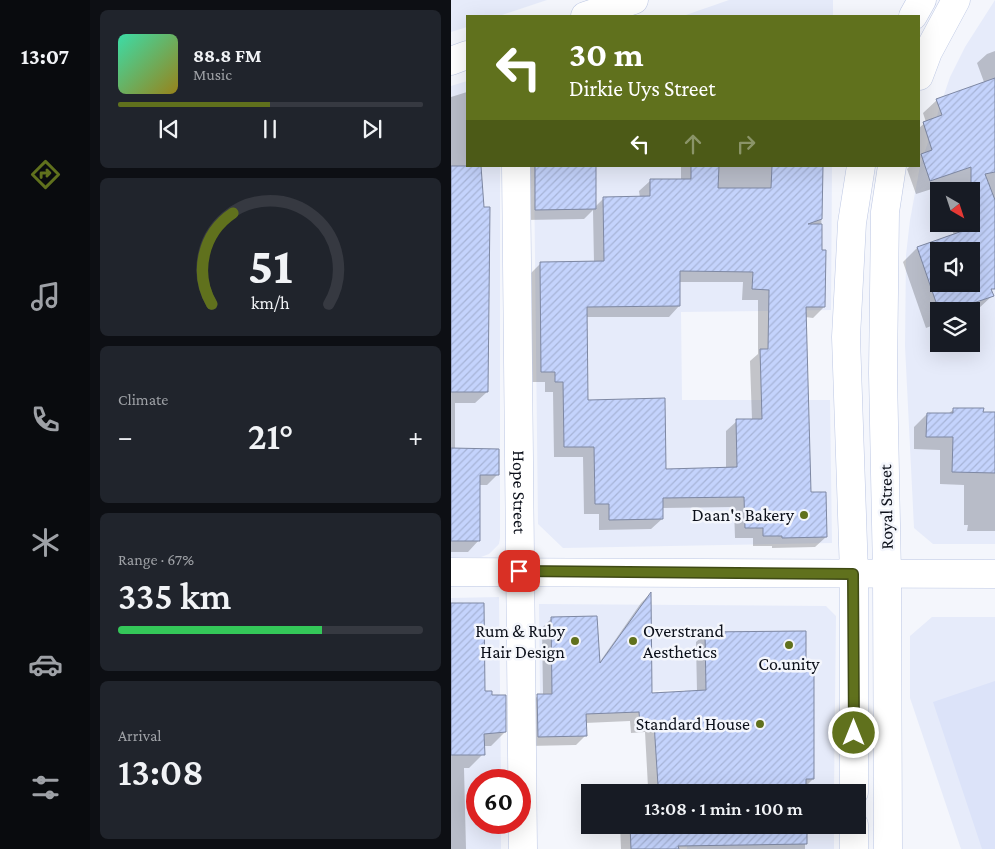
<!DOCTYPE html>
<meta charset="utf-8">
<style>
:root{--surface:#171b24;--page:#20242c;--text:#f1f3f6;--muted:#9ea1a6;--line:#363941;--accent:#60711d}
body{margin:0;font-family:"Crimson Pro",serif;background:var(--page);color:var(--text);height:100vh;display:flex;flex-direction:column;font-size:19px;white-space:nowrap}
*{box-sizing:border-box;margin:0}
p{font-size:16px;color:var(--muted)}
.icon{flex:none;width:28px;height:28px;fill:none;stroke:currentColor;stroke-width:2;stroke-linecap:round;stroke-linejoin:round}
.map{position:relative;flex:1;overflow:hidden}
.sheet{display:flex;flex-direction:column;gap:10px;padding:10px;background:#0d0f14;width:361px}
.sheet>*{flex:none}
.top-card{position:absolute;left:15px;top:15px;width:454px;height:152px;border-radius:0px;box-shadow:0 5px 20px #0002;background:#60711d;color:#fff;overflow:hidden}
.needle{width:32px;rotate:141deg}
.tools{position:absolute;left:479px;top:182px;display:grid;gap:10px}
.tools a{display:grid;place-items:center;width:50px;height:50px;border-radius:0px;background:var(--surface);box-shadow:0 5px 20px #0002;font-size:25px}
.speed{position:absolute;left:15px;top:769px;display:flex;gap:10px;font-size:25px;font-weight:700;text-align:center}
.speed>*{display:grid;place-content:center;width:65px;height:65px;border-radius:50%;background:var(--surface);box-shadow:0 5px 20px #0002;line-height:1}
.speed .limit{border:8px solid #d22;background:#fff;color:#111}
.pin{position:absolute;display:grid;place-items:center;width:42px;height:42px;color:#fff;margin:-21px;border-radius:10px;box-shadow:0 2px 8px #0006}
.me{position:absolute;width:55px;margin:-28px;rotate:0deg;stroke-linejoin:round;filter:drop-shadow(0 0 4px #0008)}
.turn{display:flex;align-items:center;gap:18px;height:105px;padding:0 20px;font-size:22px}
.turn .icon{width:65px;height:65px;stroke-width:2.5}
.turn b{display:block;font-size:35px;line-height:42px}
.lanes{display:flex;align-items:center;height:48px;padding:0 20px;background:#0003;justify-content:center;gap:25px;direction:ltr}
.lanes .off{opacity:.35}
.big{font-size:38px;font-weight:600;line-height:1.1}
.sheet .tile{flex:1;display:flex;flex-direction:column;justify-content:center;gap:8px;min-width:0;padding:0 18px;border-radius:8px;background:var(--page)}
.sheet .dial{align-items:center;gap:0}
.dial svg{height:130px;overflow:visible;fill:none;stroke:var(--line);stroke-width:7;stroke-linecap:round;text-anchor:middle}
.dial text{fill:var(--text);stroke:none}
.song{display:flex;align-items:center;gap:15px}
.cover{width:60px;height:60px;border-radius:8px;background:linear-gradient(135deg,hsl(160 70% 55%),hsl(50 70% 35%))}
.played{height:5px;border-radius:2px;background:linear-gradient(90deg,var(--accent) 50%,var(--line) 50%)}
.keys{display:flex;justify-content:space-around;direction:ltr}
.heat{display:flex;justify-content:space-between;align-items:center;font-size:28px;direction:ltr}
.charge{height:8px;border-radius:4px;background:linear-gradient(90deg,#34c759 67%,var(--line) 0)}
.trip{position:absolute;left:130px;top:784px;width:285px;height:50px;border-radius:0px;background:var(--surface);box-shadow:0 5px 20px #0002;font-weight:600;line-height:50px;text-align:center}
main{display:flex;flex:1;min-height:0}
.menu{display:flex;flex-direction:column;width:90px;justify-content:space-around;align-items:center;background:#090b0e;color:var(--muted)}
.menu .icon{width:35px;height:35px}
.menu .on{color:var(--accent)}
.menu b{font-size:22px;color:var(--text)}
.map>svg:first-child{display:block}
</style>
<main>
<nav class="menu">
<b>13:07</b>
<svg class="icon on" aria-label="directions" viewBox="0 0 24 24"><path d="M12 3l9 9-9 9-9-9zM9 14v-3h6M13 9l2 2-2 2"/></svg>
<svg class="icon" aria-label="music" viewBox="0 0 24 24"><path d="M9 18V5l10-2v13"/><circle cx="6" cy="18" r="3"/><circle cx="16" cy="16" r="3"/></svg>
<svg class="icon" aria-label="phone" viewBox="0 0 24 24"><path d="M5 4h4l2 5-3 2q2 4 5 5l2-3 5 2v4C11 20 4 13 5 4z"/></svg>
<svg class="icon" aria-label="climate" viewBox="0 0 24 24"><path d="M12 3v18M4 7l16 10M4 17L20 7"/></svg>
<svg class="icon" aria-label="car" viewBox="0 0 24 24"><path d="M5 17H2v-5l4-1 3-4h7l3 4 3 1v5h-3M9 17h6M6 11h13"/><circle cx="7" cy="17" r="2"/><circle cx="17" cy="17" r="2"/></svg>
<svg class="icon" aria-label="filters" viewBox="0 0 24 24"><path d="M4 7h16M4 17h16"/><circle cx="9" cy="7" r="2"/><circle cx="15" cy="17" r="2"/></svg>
</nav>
<section class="sheet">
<div class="tile">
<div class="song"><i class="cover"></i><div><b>88.8 FM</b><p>Music</p></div></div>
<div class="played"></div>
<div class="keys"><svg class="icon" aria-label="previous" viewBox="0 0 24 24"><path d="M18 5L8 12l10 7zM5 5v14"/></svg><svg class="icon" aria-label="pause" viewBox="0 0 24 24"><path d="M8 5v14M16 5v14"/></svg><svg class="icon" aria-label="next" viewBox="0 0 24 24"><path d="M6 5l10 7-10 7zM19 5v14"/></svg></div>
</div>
<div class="tile dial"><svg viewBox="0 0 100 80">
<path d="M14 69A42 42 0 1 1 86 69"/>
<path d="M14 69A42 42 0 0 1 27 13" stroke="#60711d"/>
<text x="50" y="56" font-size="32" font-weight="700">51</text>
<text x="50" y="72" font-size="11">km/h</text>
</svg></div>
<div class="tile"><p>Climate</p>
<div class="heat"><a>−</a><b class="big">21°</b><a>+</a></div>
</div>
<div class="tile"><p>Range · 67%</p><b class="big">335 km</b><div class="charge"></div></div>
<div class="tile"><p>Arrival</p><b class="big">13:08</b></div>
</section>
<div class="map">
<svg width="544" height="849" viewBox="0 0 544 849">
<defs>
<pattern id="building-hatch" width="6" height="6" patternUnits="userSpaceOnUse" patternTransform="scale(1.25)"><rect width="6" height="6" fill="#c4d3fc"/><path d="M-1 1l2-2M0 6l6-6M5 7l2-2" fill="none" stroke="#a7b4d7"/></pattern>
</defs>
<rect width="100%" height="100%" fill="#f4f6fc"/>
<path fill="#e6ebfa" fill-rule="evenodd" d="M 0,0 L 96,0 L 48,16 L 16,16 L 16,27 L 0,32 Z
M 278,0 L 382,0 L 382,16 L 232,16 Z
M 544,0 L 544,544 L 482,544 L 463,528 L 454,346 L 455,255 L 459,220 L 469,166 L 499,77 L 514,47 ZM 488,191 L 520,191 L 520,224 L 488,224 ZM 488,251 L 520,251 L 520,284 L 488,284 ZM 488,311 L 520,311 L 520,344 L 488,344 Z
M 16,81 L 16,166 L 49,166 L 49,538 L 48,544 L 38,554 L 30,557 L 0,557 L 0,86 Z
M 83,166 L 381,166 L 380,310 L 230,312 L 231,400 L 379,400 L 381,543 L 112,548 L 87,524 Z
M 48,597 L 50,780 L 26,780 L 26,822 L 50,823 L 50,849 L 0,849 L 0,598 Z
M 88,604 L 375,606 L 385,616 L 383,792 L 235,792 L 234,690 L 89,693 Z
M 481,617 L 544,617 L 544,849 L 510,849 L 459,698 L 459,636 Z
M 236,825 L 383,825 L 383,849 L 236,849 Z"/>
<path fill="#dce3f9" d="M 544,681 L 544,849 L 531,849 L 482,702 Z"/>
<path fill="#0003" fill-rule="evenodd" d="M 544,51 L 544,282 L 537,284 L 541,296 L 527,309 L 520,312 L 488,311 L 488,323 L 475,328 L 452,262 L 466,248 L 503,235 L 499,224 L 520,224 L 520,191 L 488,191 L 487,187 L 465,194 L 456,169 L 459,166 L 468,166 L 468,128 L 475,122 L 472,113 L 486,100 L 533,82 L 526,63 L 536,54 ZM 488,251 L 520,251 L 520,284 L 488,284 Z
M 16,92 L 16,166 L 36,392 L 24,403 L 4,403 L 4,450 L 47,474 L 36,485 L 28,485 L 28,540 L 17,552 L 0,552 L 0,97 Z
M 74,166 L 144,166 L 144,207 L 153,198 L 189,198 L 188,191 L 199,181 L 230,180 L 230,166 L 371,166 L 370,251 L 373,307 L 362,318 L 354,317 L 359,494 L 375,537 L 364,547 L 321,548 L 321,546 L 302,546 L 302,538 L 284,538 L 283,507 L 211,508 L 211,519 L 200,529 L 148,530 L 148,514 L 133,514 L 132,457 L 103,457 L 102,392 L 94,392 L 94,382 L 80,382 L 79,274 L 90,263 L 143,263 L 142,210 L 133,219 L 74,220 ZM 228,282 L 292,282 L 291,300 L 307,300 L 307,354 L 299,361 L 301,420 L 286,421 L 275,431 L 275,469 L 214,470 L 136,401 L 135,317 L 218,317 L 228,306 Z
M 503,409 L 544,413 L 544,531 L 516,531 L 517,525 L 513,525 L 513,485 L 489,484 L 489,450 L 463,449 L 463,427 L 476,414 L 497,414 Z
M 198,595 L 200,694 L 246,692 L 245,642 L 255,633 L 354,671 L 362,779 L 354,787 L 354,792 L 173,792 L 178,788 L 197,787 L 194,732 L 180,733 L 179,721 L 134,723 L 134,736 L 125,745 L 78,746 L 77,705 L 87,696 L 92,695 L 91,628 L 101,618 L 148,663 L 190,603 Z
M 0,605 L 33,692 L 54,732 L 40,746 L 32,746 L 32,754 L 18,768 L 13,768 L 15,849 L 0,849 Z
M 169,825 L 354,825 L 354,849 L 170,849 Z"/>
<path fill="url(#building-hatch)" stroke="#7e88a3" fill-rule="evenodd" d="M 544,78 L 544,172 L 534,174 L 544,200 L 544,289 L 540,289 L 543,296 L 499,311 L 488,311 L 466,247 L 520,228 L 520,167 L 479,181 L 470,154 L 481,150 L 472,122 L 491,115 L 485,99 ZM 488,251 L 520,251 L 520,284 L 488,284 Z
M 0,166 L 30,166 L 33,207 L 39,207 L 37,392 L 0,392 Z
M 84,166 L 145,166 L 145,209 L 84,210 Z
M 240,166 L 268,166 L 267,188 L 320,188 L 321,166 L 372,166 L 371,219 L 357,224 L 371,224 L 371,250 L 375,250 L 374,307 L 355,307 L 360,492 L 375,492 L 376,537 L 331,538 L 331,536 L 312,536 L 312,528 L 294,528 L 293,497 L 212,498 L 212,519 L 158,520 L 158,504 L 144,504 L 143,447 L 113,447 L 112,382 L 104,382 L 104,372 L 90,372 L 89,262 L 153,261 L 152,197 L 199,196 L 199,179 L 240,179 ZM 229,271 L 302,272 L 301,289 L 318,290 L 317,349 L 309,349 L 311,419 L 285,419 L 286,467 L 215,469 L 214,398 L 137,400 L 136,307 L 229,306 Z
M 502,408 L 533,408 L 532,412 L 544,412 L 544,473 L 501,472 L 502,437 L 475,437 L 476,413 L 502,413 Z
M 0,448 L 48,449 L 48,475 L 29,475 L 29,541 L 0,541 Z
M 200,592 L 201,693 L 255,690 L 254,632 L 355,631 L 355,670 L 363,670 L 363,779 L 355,779 L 355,792 L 177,792 L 177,787 L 207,785 L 203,723 L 189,724 L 188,712 L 135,714 L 136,736 L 87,737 L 86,694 L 101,694 L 100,617 L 146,616 L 149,663 Z
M 0,603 L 33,603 L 34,691 L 41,691 L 41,695 L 55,695 L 55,732 L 33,734 L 34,755 L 0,755 Z
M 179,825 L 356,825 L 356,844 L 227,846 L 228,849 L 180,849 Z"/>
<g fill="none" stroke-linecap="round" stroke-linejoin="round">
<defs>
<g id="street">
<path d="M 134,16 L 183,0"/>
<path d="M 0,61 L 16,55"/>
<path id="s1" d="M 65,166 L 72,849"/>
<path d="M 0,572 L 544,574"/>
</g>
<path id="primary" d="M 462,16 L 471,0
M 468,76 L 477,52 L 505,0
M 403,792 L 403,574 L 395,337 L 401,223 L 410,166
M 403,825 L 403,849
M 437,849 L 436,574 L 432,373 L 434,212 L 441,166"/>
</defs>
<use href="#street" stroke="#bcc7e4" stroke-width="29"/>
<use href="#primary" stroke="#bcc7e4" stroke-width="29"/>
<use href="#street" stroke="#fff" stroke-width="28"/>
<use href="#primary" stroke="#fff" stroke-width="28"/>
</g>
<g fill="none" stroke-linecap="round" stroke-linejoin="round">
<defs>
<path id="route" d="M 68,571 L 402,574 L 403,733"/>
</defs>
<use href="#route" stroke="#3e4913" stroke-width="12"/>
<use href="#route" stroke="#60711d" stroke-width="9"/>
</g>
<g fill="#60711d" stroke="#f4f6fc" stroke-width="2">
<circle cx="353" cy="515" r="5"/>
<circle cx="124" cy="641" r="5"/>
<circle cx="182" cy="641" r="5"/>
<circle cx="338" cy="645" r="5"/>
<circle cx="309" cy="724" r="5"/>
</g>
<g text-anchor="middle" stroke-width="5" stroke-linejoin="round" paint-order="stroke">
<g font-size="18" fill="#0c101a" stroke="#f4f6fc">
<text dy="6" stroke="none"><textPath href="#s1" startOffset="326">Hope Street</textPath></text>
<text transform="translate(435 507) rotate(-91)" y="6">Royal Street</text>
</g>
<g font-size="18" fill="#0c101a" stroke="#f4f6fc" text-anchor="end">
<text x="343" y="521">Daan's Bakery</text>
<text x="114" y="637">Rum &amp; Ruby<tspan x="114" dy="21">Hair Design</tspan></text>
<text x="192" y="637" text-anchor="start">Overstrand<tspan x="192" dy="21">Aesthetics</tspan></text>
<text x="338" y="670" text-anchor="middle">Co.unity</text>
<text x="299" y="730">Standard House</text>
</g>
</g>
</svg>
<div class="tools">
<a><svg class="needle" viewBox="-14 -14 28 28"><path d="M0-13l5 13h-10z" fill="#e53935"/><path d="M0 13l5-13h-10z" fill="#9ea1a6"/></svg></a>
<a><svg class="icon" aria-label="sound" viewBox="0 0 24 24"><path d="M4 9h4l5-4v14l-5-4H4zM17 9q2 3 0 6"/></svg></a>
<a><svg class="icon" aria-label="layers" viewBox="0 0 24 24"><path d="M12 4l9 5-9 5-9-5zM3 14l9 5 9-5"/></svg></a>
</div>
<div class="speed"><div class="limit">60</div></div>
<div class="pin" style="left:68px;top:571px;background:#d93025"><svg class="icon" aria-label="arrive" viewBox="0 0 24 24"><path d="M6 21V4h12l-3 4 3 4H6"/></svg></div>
<svg class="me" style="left:403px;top:733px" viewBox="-20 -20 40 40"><circle r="17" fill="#60711d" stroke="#fff" stroke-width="3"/><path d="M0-11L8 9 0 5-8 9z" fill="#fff"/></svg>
<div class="trip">13:08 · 1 min · 100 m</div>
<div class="top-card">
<div class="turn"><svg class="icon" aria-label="left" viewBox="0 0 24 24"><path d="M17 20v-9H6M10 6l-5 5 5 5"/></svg><div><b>30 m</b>Dirkie Uys Street</div></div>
<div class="lanes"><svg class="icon" aria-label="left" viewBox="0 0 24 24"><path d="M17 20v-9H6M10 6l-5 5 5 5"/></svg><svg class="icon off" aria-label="ahead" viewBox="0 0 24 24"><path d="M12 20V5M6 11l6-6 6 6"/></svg><svg class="icon off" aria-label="right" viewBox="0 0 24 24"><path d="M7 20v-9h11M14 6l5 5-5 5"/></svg></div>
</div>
</div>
</main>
